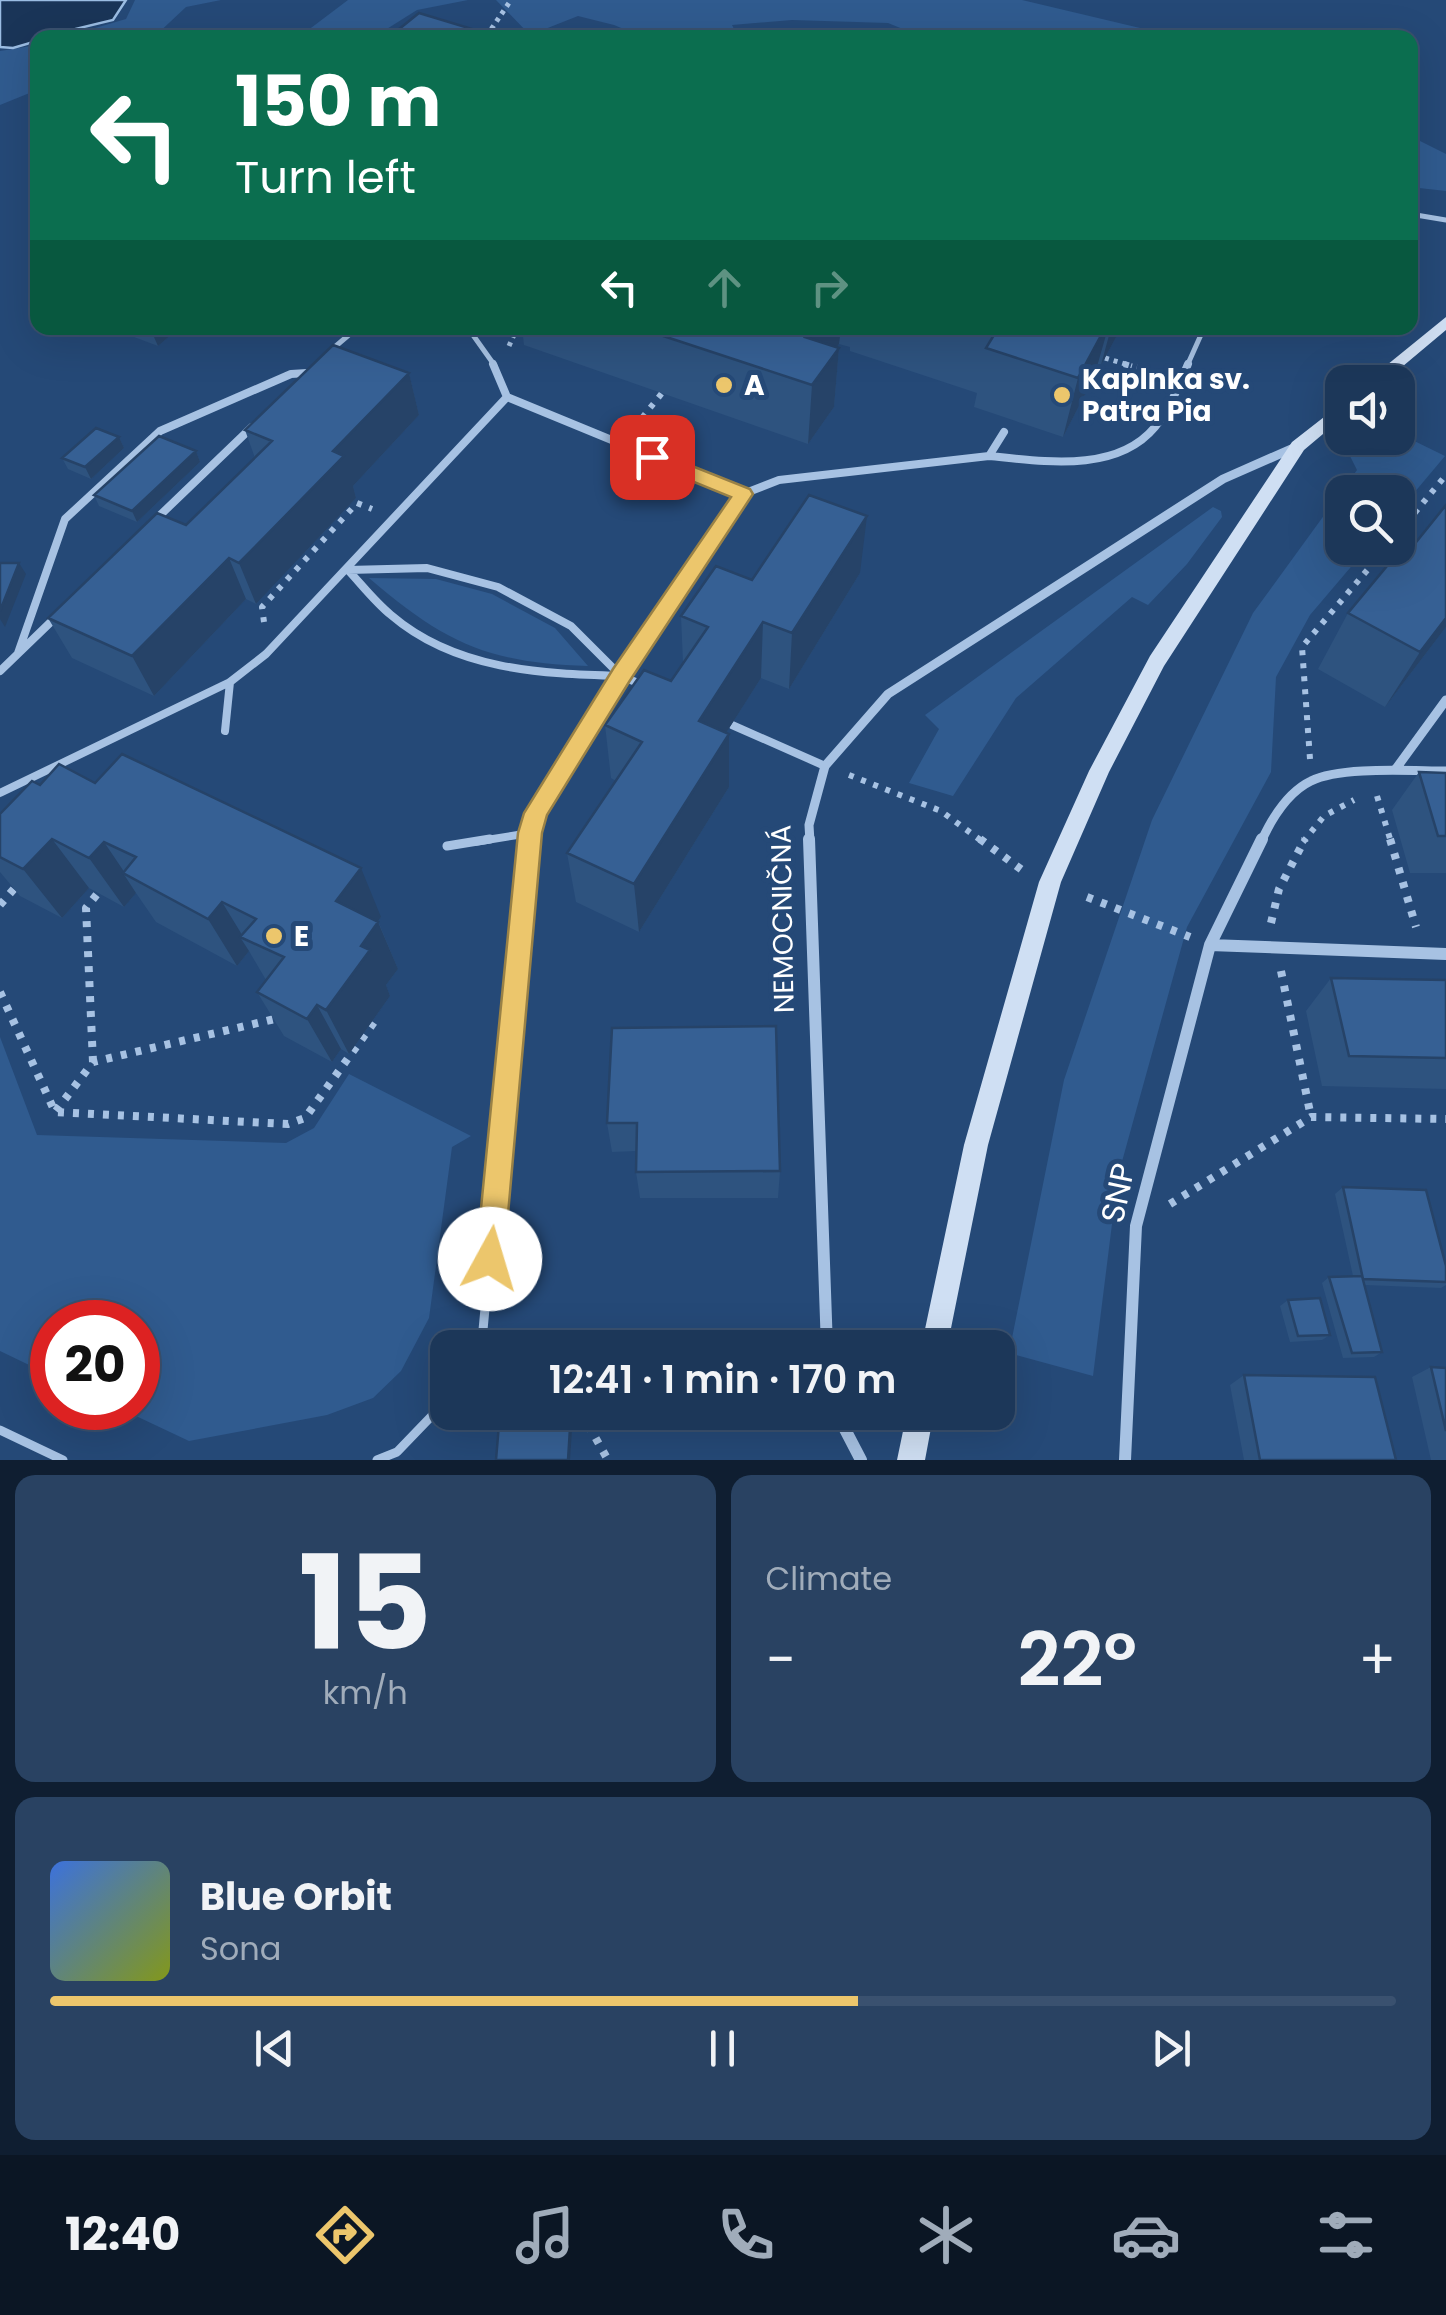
<!DOCTYPE html>
<meta charset="utf-8">
<style>
:root{--surface:#1c3759;--page:#294262;--text:#f1f3f6;--muted:#a0acba;--line:#3a516f;--accent:#ecc66c}
body{margin:0;font-family:Poppins,sans-serif;background:var(--page);color:var(--text);height:100vh;display:flex;flex-direction:column;font-size:38px;white-space:nowrap}
*{box-sizing:border-box;margin:0}
p{font-size:32px;color:var(--muted)}
.icon{flex:none;width:55px;height:55px;fill:none;stroke:currentColor;stroke-width:2;stroke-linecap:round;stroke-linejoin:round}
.map{position:relative;height:1460px;overflow:hidden}
.drawer{display:flex;flex-direction:column;gap:15px;padding:15px;background:#0f1e31;flex:1}
.drawer>*{flex:none}
.top-card{position:absolute;left:30px;top:30px;width:1388px;height:305px;border-radius:20px;box-shadow:0 10px 40px #0002,0 0 0 2px var(--line);background:#0b6e4f;color:#fff;overflow:hidden}
.controls{position:absolute;left:1325px;top:365px;display:grid;gap:20px}
.controls a{display:grid;place-items:center;width:90px;height:90px;border-radius:20px;background:var(--surface);box-shadow:0 10px 40px #0002,0 0 0 2px var(--line);font-size:50px}
.speed{position:absolute;left:30px;top:1300px;display:flex;gap:20px;font-size:50px;font-weight:700;text-align:center}
.speed>*{display:grid;place-content:center;width:130px;height:130px;border-radius:50%;background:var(--surface);box-shadow:0 10px 40px #0002,0 0 0 2px var(--line);line-height:1}
.speed .limit{border:15px solid #d22;background:#fff;color:#111}
.pin{position:absolute;display:grid;place-items:center;width:85px;height:85px;color:#fff;margin:-42px;border-radius:20px;box-shadow:0 5px 15px #0006}
.me{position:absolute;width:110px;margin:-55px;rotate:6deg;stroke-linejoin:round;filter:drop-shadow(0 0 8px #0008)}
.turn{display:flex;align-items:center;gap:35px;height:210px;padding:0 40px;font-size:45px}
.turn .icon{width:130px;height:130px;stroke-width:2.5}
.turn b{display:block;font-size:70px;line-height:85px}
.lanes{display:flex;align-items:center;height:95px;padding:0 40px;background:#0003;justify-content:center;gap:50px;direction:ltr}
.lanes .off{opacity:.35}
.big{font-size:75px;font-weight:600;line-height:1.1}
.drawer .widget{flex:1;display:flex;flex-direction:column;justify-content:center;gap:15px;min-width:0;padding:0 35px;border-radius:20px;background:var(--page)}
.drawer .dial{align-items:center;gap:0}
.dial b{font-size:130px;line-height:1}
.song{display:flex;align-items:center;gap:30px}
.cover{width:120px;height:120px;border-radius:15px;background:linear-gradient(135deg,hsl(220 70% 55%),hsl(70 70% 35%))}
.played{height:10px;border-radius:5px;background:linear-gradient(90deg,var(--accent) 60%,var(--line) 60%)}
.keys{display:flex;justify-content:space-around;direction:ltr}
.heat{display:flex;justify-content:space-between;align-items:center;font-size:55px;direction:ltr}
.drawer .tiles{flex:1;display:grid;gap:15px;grid-template-columns:1fr 1fr}
.widget:last-child{grid-column:span 2}
.trip{position:absolute;left:430px;top:1330px;width:585px;height:100px;border-radius:20px;background:var(--surface);box-shadow:0 10px 40px #0002,0 0 0 2px var(--line);font-weight:600;line-height:100px;text-align:center}
.tabs{display:flex;height:160px;justify-content:space-around;align-items:center;background:#0b1624;color:var(--muted)}
.tabs .icon{width:70px;height:70px}
.tabs .selected{color:var(--accent)}
.tabs b{font-size:45px;color:var(--text)}
.map>svg:first-child{display:block}
</style>
<div class="map">
<svg width="1446" height="1460" viewBox="0 0 1446 1460">
<rect width="100%" height="100%" fill="#254977"/>
<path fill="#305b8f" d="M 135,0 L 221,0 L 186,7 L 154,37 L 64,37 L 126,19 Z
M 348,0 L 468,0 L 417,10 L 374,37 L 299,37 Z
M 496,0 L 1022,0 L 1178,37 L 925,38 L 888,23 L 792,20 L 732,25 L 738,37 L 643,37 L 614,25 L 578,16 L 530,35 Z
M 37,45 L 37,90 L 0,105 L 0,51 Z
M 1410,136 L 1446,154 L 1446,191 L 1410,187 Z
M 1398,433 L 1445,456 L 1398,512 L 1398,492 L 1342,492 L 1342,548 L 1367,548 L 1310,615 L 1276,677 L 1271,772 L 1187,927 L 1118,1176 L 1093,1376 L 1009,1353 L 1064,1080 L 1152,820 L 1253,613 L 1357,470 L 1345,446 L 1356,438 L 1398,438 Z
M 1213,507 L 1221,511 L 1222,517 L 1187,564 L 1148,605 L 1132,597 L 1016,698 L 953,796 L 909,783 L 939,729 L 925,715 Z
M 369,578 L 436,579 L 492,594 L 555,628 L 588,666 C 488,663 445,643 369,578 Z
M 0,1037 L 37,1135 L 286,1143 L 314,1128 L 349,1074 L 471,1136 L 452,1147 L 429,1318 L 401,1371 L 373,1398 L 327,1415 L 189,1441 L 119,1408 L 138,1408 L 138,1322 L 52,1322 L 52,1376 L 0,1351 Z"/>
<path fill="#1a3558" stroke="#9bbde3" stroke-width="2.5" d="M 0,0 L 126,0 L 113,20 L 38,38 L 37,41 L 13,48 L 0,47 Z"/>
<g fill="none" stroke-linecap="round" stroke-linejoin="round">
<path stroke="#a7c2e3" stroke-width="5" stroke-dasharray="4 5" stroke-linecap="butt" d="M 491,38 L 492,28 L 511,0
M 509,346 L 517,328
M 1105,358 L 1132,366"/>
<path stroke="#a7c2e3" stroke-width="6" stroke-dasharray="5 8" stroke-linecap="butt" d="M 1124,364 L 1161,375
M 634,428 L 662,393
M 1398,533 L 1446,475
M 264,622 L 262,607 L 357,503 L 372,509
M 1310,759 L 1302,647 L 1386,548
M 849,775 L 941,811 L 983,842
M 1377,796 L 1391,842
M 1303,842 L 1324,816 L 1354,800"/>
<path stroke="#a7c2e3" stroke-width="8" stroke-dasharray="6 9" stroke-linecap="butt" d="M 980,839 L 1022,870
M 1390,839 L 1416,927
M 1087,897 L 1190,937
M 0,905 L 19,883
M 1271,923 L 1279,889 L 1305,839
M 1281,971 L 1311,1117
M 0,992 L 55,1112 L 288,1124 L 305,1118 L 377,1018
M 93,1062 L 86,908 L 98,893
M 56,1111 L 93,1062 L 279,1018
M 1170,1204 L 1311,1117 L 1446,1119
M 581,1412 L 608,1460"/>
<path stroke="#a7c2e3" stroke-width="5" d="M 1410,214 L 1446,220
M 468,328 L 495,366
M 330,351 L 357,328
M 1187,366 L 1204,328"/>
<path stroke="#a7c2e3" stroke-width="8" d="M 493,364 L 507,397 L 743,494
M 989,456 C 1042,461 1116,474 1155,427 C 1170,409 1179,385 1188,364
M 154,521 L 252,427
M 348,570 L 427,568 L 498,587 L 571,626 L 621,676 L 643,685
M 348,570 C 362,585 375,602 391,615 C 455,670 541,674 621,676
M 18,653 L 65,519 L 160,431 L 291,374 L 307,373
M 0,671 L 58,615
M 732,725 L 825,766
M 225,731 L 230,682
M 0,793 L 230,682 L 266,654 L 507,397
M 474,842 L 530,833
M 529,842 L 536,813 L 621,676 L 743,494 L 779,480 L 989,456 L 1004,432"/>
<path stroke="#a7c2e3" stroke-width="9" d="M 447,846 L 490,839
M 474,1348 L 483,1330 L 529,839
M 0,1430 L 63,1460
M 377,1460 L 397,1452 L 448,1399"/>
<path stroke="#a7c2e3" stroke-width="9" d="M 1395,770 L 1446,700
M 810,842 L 809,825 L 825,766 L 888,694 L 1223,479 L 1298,446
M 1261,842 C 1271,820 1288,792 1311,781 C 1340,766 1412,771 1446,771"/>
<path stroke="#a7c2e3" stroke-width="12" d="M 809,839 L 827,1348
M 1210,945 L 1446,954
M 836,1412 L 861,1460
M 1125,1460 L 1136,1226 L 1210,945 L 1262,839"/>
<path fill="#cfdff3" fill-rule="evenodd" d="M 1446,317 L 1446,330 L 1384,382 L 1366,382 Z
M 1342,403 L 1342,418 L 1304,450 L 1164,666 L 1109,772 L 1061,882 L 988,1145 L 947,1348 L 921,1348 L 964,1145 L 1039,882 L 1089,771 L 1150,656 L 1292,442 Z
M 907,1412 L 934,1412 L 925,1460 L 897,1460 Z"/>
</g>
<path fill="#2e537f" d="M 110,328 L 179,328 L 158,346 Z
M 522,328 L 1121,328 L 1101,365 L 1098,364 L 1094,377 L 1063,437 L 974,407 L 977,393 L 850,351 L 850,347 L 839,344 L 837,347 L 839,348 L 834,407 L 808,444 L 524,345 Z
M 409,373 L 419,415 L 353,486 L 356,498 L 256,604 L 246,599 L 154,696 L 72,658 L 48,618 L 186,525 L 255,458 L 245,430 Z
M 119,437 L 124,448 L 91,479 L 68,469 L 62,458 Z
M 196,451 L 200,462 L 137,522 L 99,506 L 94,495 Z
M 1446,505 L 1446,627 L 1385,707 L 1318,669 L 1348,613 L 1409,551 Z
M 860,573 L 789,689 L 761,678 L 726,733 L 729,734 L 729,787 L 639,932 L 576,902 L 567,853 L 616,781 L 611,778 L 605,725 L 671,681 L 683,663 L 681,616 L 752,580 Z
M 1419,772 L 1446,773 L 1446,873 L 1410,873 L 1392,810 Z
M 95,783 L 381,917 L 378,921 L 398,969 L 386,985 L 390,996 L 349,1054 L 341,1049 L 332,1062 L 284,1036 L 257,992 L 266,980 L 249,951 L 237,966 L 156,922 L 136,893 L 124,907 L 89,888 L 62,918 L 20,896 L 0,872 L 0,814 L 40,785 Z
M 1331,978 L 1446,980 L 1446,1089 L 1322,1086 L 1306,1011 Z
M 612,1028 L 780,1171 L 778,1198 L 640,1198 L 636,1172 L 636,1151 L 612,1152 L 607,1123 Z
M 1343,1187 L 1446,1266 L 1446,1285 L 1441,1288 L 1365,1285 L 1382,1352 L 1374,1357 L 1343,1358 L 1322,1283 L 1329,1277 L 1353,1276 L 1335,1194 Z
M 1288,1300 L 1330,1335 L 1322,1340 L 1290,1342 L 1280,1306 Z
M 1431,1367 L 1446,1368 L 1446,1460 L 1431,1460 L 1412,1377 Z
M 1244,1375 L 1396,1460 L 1244,1460 L 1230,1385 Z"/>
<path fill="#264368" d="M 472,29 L 473,38 L 461,38 Z
M 150,328 L 179,328 L 158,346 Z
M 812,328 L 841,328 L 839,344 L 810,385 L 805,337 Z
M 1105,328 L 1108,328 L 1094,377 L 1063,437 L 1078,378 Z
M 1111,328 L 1121,328 L 1101,365 Z
M 839,348 L 834,407 L 808,444 L 812,385 Z
M 409,373 L 419,415 L 353,486 L 356,498 L 256,604 L 239,563 L 333,451 Z
M 119,437 L 124,448 L 91,479 L 85,467 Z
M 196,451 L 200,462 L 137,522 L 132,511 Z
M 867,516 L 860,573 L 789,689 L 792,633 Z
M 229,558 L 246,599 L 154,696 L 132,656 Z
M 19,563 L 26,574 L 5,627 L 0,619 L 0,611 Z
M 1446,618 L 1446,627 L 1385,707 L 1420,652 Z
M 763,622 L 761,678 L 700,774 L 699,721 Z
M 729,734 L 729,787 L 639,932 L 634,884 Z
M 52,839 L 89,888 L 62,918 L 23,869 Z
M 104,842 L 127,876 L 123,873 L 136,893 L 124,907 L 89,858 Z
M 361,868 L 381,917 L 358,949 L 336,901 Z
M 222,902 L 244,938 L 240,937 L 249,951 L 237,966 L 208,919 Z
M 378,922 L 398,969 L 386,985 L 390,996 L 349,1054 L 326,1010 L 361,946 Z
M 317,1005 L 341,1049 L 332,1062 L 307,1019 Z
M 571,1412 L 573,1416 L 570,1460 L 568,1460 Z"/>
<path fill="#366094" stroke="#264368" stroke-width="2.5" d="M 419,13 L 472,29 L 461,38 L 388,38 Z
M 639,328 L 812,328 L 805,337 L 839,348 L 812,385 Z
M 969,328 L 1105,328 L 1078,378 L 986,348 L 994,335 Z
M 333,345 L 409,373 L 333,451 L 344,456 L 239,563 L 229,558 L 132,656 L 48,618 L 157,513 L 186,525 L 272,441 L 245,430 Z
M 96,428 L 119,437 L 85,467 L 62,458 Z
M 159,436 L 196,451 L 132,511 L 94,495 Z
M 809,495 L 867,516 L 792,633 L 763,622 L 699,721 L 729,734 L 634,884 L 567,853 L 642,742 L 605,725 L 644,670 L 671,681 L 708,627 L 681,616 L 716,566 L 752,580 Z
M 1446,505 L 1446,618 L 1420,652 L 1348,613 L 1402,548 L 1409,551 Z
M 0,563 L 19,563 L 0,611 Z
M 122,754 L 361,868 L 336,901 L 378,922 L 361,946 L 370,950 L 326,1010 L 317,1005 L 307,1019 L 257,992 L 284,957 L 240,937 L 256,919 L 222,902 L 208,919 L 123,873 L 136,857 L 104,842 L 89,858 L 52,839 L 23,869 L 0,857 L 0,814 L 32,781 L 40,785 L 59,764 L 95,783 Z
M 1419,772 L 1446,773 L 1446,836 L 1438,836 Z
M 1331,978 L 1446,980 L 1446,1058 L 1349,1056 Z
M 776,1026 L 780,1171 L 636,1172 L 637,1123 L 607,1123 L 612,1028 Z
M 1343,1187 L 1426,1190 L 1446,1266 L 1446,1282 L 1363,1279 Z
M 1362,1276 L 1382,1352 L 1352,1353 L 1329,1277 Z
M 1320,1298 L 1330,1335 L 1298,1336 L 1288,1300 Z
M 1431,1367 L 1446,1368 L 1446,1431 Z
M 1244,1375 L 1375,1377 L 1396,1460 L 1260,1460 Z
M 500,1412 L 571,1412 L 568,1460 L 496,1460 Z"/>
<path fill="#ecc66c" stroke="#998146" stroke-width="2.5" d="M 652,450 L 750,489 L 753,494 L 629,682 L 547,815 L 542,833 L 504,1259 L 500,1269 L 490,1273 L 480,1269 L 476,1259 L 518,833 L 524,813 L 613,669 L 731,497 L 645,462 L 642,457 Z"/>
<g fill="#ecc66c" stroke="#254977" stroke-width="4">
<circle cx="724" cy="385" r="10"/>
<circle cx="1062" cy="395" r="10"/>
<circle cx="274" cy="936" r="10"/>
</g>
<g text-anchor="middle" stroke-width="10" stroke-linejoin="round" paint-order="stroke">
<g font-size="28" font-weight="bold" fill="#fff" stroke="#254977" text-anchor="start">
<text x="1082" y="389">Kaplnka sv.<tspan x="1082" dy="32">Patra Pia</tspan></text>
<text x="744" y="395">A</text>
<text x="294" y="946">E</text>
</g>
<g font-size="28" fill="#fff" stroke="#254977">
<text transform="translate(782 919) rotate(-91)" y="10">NEMOCNIČNÁ</text>
</g>
<g font-size="32" fill="#fff" stroke="#254977">
<text transform="translate(1118 1193) rotate(-78)" y="11">SNP</text>
</g>
</g>
</svg>
<div class="controls">
<a><svg class="icon" aria-label="sound" viewBox="0 0 24 24"><path d="M4 9h4l5-4v14l-5-4H4zM17 9q2 3 0 6"/></svg></a>
<a><svg class="icon" aria-label="search" viewBox="0 0 24 24"><circle cx="10" cy="10" r="6"/><path d="M15 15l6 6"/></svg></a>
</div>
<div class="speed"><div class="limit">20</div></div>
<div class="pin" style="left:652px;top:457px;background:#d93025"><svg class="icon" aria-label="arrive" viewBox="0 0 24 24"><path d="M6 21V4h12l-3 4 3 4H6"/></svg></div>
<svg class="me" style="left:490px;top:1259px" viewBox="-20 -20 40 40"><circle r="19" fill="#fff"/><path d="M0-13L10 11 0 6-10 11z" fill="#ecc66c"/></svg>
<div class="trip">12:41 · 1 min · 170 m</div>
<div class="top-card">
<div class="turn"><svg class="icon" aria-label="left" viewBox="0 0 24 24"><path d="M17 20v-9H6M10 6l-5 5 5 5"/></svg><div><b>150 m</b>Turn left</div></div>
<div class="lanes"><svg class="icon" aria-label="left" viewBox="0 0 24 24"><path d="M17 20v-9H6M10 6l-5 5 5 5"/></svg><svg class="icon off" aria-label="ahead" viewBox="0 0 24 24"><path d="M12 20V5M6 11l6-6 6 6"/></svg><svg class="icon off" aria-label="right" viewBox="0 0 24 24"><path d="M7 20v-9h11M14 6l5 5-5 5"/></svg></div>
</div>
</div>
<section class="drawer">
<div class="tiles">
<div class="widget dial"><b>15</b><p>km/h</p></div>
<div class="widget"><p>Climate</p>
<div class="heat"><a>−</a><b class="big">22°</b><a>+</a></div>
</div>
<div class="widget">
<div class="song"><i class="cover"></i><div><b>Blue Orbit</b><p>Sona</p></div></div>
<div class="played"></div>
<div class="keys"><svg class="icon" aria-label="previous" viewBox="0 0 24 24"><path d="M18 5L8 12l10 7zM5 5v14"/></svg><svg class="icon" aria-label="pause" viewBox="0 0 24 24"><path d="M8 5v14M16 5v14"/></svg><svg class="icon" aria-label="next" viewBox="0 0 24 24"><path d="M6 5l10 7-10 7zM19 5v14"/></svg></div>
</div>
</div>
</section>
<nav class="tabs">
<b>12:40</b>
<svg class="icon selected" aria-label="directions" viewBox="0 0 24 24"><path d="M12 3l9 9-9 9-9-9zM9 14v-3h6M13 9l2 2-2 2"/></svg>
<svg class="icon" aria-label="music" viewBox="0 0 24 24"><path d="M9 18V5l10-2v13"/><circle cx="6" cy="18" r="3"/><circle cx="16" cy="16" r="3"/></svg>
<svg class="icon" aria-label="phone" viewBox="0 0 24 24"><path d="M5 4h4l2 5-3 2q2 4 5 5l2-3 5 2v4C11 20 4 13 5 4z"/></svg>
<svg class="icon" aria-label="climate" viewBox="0 0 24 24"><path d="M12 3v18M4 7l16 10M4 17L20 7"/></svg>
<svg class="icon" aria-label="car" viewBox="0 0 24 24"><path d="M5 17H2v-5l4-1 3-4h7l3 4 3 1v5h-3M9 17h6M6 11h13"/><circle cx="7" cy="17" r="2"/><circle cx="17" cy="17" r="2"/></svg>
<svg class="icon" aria-label="filters" viewBox="0 0 24 24"><path d="M4 7h16M4 17h16"/><circle cx="9" cy="7" r="2"/><circle cx="15" cy="17" r="2"/></svg>
</nav>
